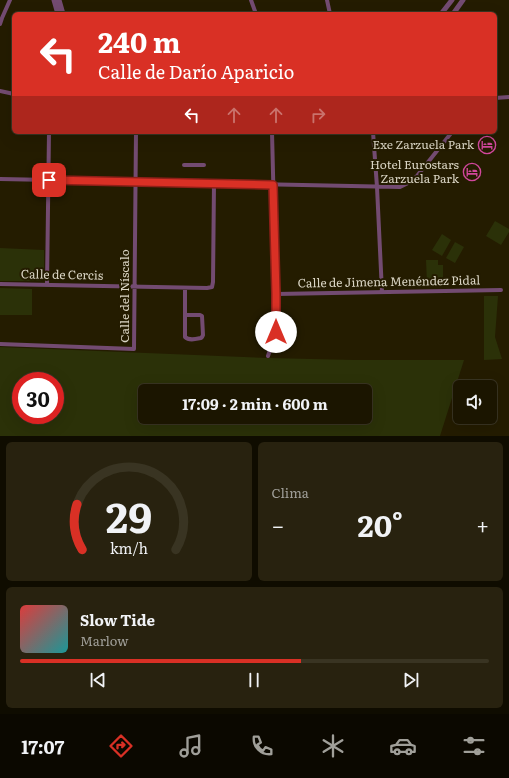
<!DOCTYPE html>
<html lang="es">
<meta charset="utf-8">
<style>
:root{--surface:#1b1500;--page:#28220f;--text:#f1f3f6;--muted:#a09f99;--line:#393422;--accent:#d93025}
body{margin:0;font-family:Literata,serif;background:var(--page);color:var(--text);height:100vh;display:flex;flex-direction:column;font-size:15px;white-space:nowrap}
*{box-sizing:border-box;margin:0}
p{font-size:13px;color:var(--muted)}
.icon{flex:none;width:22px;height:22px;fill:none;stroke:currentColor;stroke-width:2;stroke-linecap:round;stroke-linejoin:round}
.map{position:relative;height:436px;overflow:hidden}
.drawer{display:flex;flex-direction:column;gap:6px;padding:6px;background:#0f0c00;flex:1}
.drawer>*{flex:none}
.banner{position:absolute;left:12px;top:12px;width:485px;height:122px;border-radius:6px;box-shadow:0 4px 16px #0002,0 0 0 1px var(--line);background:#d93025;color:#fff;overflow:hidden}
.tools{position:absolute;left:453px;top:380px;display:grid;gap:8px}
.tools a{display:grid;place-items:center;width:44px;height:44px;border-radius:6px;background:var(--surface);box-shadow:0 4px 16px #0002,0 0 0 1px var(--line);font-size:20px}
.speed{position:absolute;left:12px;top:372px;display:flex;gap:8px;font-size:20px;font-weight:700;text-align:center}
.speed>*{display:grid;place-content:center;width:52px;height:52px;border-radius:50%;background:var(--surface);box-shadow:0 4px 16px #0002,0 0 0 1px var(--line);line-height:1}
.speed .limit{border:6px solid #d22;background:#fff;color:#111}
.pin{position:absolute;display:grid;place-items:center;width:34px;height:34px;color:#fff;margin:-17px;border-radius:8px;box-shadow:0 2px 6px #0006}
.me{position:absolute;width:44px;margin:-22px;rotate:0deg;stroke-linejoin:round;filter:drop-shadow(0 0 3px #0008)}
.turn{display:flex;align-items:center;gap:14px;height:84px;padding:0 20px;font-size:18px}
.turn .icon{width:52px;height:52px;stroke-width:2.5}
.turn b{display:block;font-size:28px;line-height:34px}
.lanes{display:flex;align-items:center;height:38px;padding:0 20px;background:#0003;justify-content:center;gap:20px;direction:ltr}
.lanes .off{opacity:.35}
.big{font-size:30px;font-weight:700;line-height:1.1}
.drawer .tile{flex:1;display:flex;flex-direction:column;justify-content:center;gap:6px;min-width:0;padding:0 14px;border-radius:6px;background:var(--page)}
.drawer .dial{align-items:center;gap:0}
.dial svg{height:104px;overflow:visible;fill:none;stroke:var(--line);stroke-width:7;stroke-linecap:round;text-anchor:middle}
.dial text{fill:var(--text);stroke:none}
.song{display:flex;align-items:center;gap:12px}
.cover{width:48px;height:48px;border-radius:6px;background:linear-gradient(135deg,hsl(0 70% 55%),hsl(180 70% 35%))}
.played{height:4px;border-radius:2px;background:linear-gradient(90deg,var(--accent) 60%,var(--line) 60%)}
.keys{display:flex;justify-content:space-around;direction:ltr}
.heat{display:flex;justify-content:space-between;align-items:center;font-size:22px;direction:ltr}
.drawer .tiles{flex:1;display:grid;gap:6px;grid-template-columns:1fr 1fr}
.tile:last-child{grid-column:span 2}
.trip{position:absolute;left:138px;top:384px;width:234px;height:40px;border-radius:6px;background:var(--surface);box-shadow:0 4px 16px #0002,0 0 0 1px var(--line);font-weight:700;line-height:40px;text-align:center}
.menu{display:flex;height:64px;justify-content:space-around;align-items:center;background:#0b0800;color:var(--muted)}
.menu .icon{width:28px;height:28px}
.menu .current{color:var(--accent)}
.menu b{font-size:18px;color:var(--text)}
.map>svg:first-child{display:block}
</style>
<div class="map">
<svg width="509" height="436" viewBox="0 0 509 436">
<rect width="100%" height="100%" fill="#241c00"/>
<path fill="#2b3108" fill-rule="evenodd" d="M 495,221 L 509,229 L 509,232 L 501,245 L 486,236 Z
M 442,234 L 451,240 L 442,256 L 432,250 Z
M 455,242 L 464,247 L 455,263 L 446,258 Z
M 0,248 L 44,250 L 44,278 L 40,281 L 0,281 Z
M 426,260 L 438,260 L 438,265 L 437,265 L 443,265 L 443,284 L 427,284 Z
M 0,288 L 32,289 L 32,315 L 0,315 Z
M 484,296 L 498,296 L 495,337 L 502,359 L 484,360 Z
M 0,347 L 268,358 L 355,360 L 464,360 L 440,436 L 0,436 ZM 21,381 L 55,381 L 55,415 L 21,415 ZM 145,391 L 365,391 L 365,417 L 145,417 Z"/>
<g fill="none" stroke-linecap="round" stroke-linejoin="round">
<path stroke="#734b71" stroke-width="4" d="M 251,0 L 256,14
M 327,0 L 330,14
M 0,24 L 2,18 L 10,0
M 0,91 L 14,94
M 495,98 L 509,97
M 373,132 L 377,187 L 382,292
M 184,165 L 204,165
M 0,179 L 400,187 L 410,182 L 417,176 L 452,132
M 0,284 L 207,288 L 212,287 L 213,282 L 214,183
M 47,285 L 49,132
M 185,288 L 185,337 C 189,341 196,339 201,338 L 202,337 L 203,335 L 202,316 L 200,315 L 185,315
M 276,294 L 501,290
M 0,344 L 134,349 L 136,132
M 268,356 L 276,332 L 276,294 L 272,132"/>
<path stroke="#734b71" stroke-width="5" d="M 54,0 L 58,14
M 59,0 L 63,14
M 441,14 L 452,0
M 453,14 L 463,0
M 271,132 L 272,132"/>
</g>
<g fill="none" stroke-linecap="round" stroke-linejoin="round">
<defs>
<path id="route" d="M 49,180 L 273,185 L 276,294 L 276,332"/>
</defs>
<use href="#route" stroke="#8d1f18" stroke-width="10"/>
<use href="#route" stroke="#d93025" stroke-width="7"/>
</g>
<defs>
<symbol id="hotel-ring" viewBox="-11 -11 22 22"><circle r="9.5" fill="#241c00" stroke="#d1479c" stroke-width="1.5"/><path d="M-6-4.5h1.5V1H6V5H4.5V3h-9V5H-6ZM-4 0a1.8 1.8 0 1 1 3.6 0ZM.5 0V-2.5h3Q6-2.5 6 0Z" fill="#d1479c"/></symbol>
</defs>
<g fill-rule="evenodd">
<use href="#hotel-ring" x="477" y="135" width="20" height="20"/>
<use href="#hotel-ring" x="462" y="162" width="20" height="20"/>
</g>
<g text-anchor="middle" stroke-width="4" stroke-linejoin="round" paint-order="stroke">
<g font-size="12" fill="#dad5c4" stroke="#241c00" text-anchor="end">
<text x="474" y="149">Exe Zarzuela Park</text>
<text x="459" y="169">Hotel Eurostars<tspan x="459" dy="14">Zarzuela Park</tspan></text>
</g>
<g font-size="12" fill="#dad5c4" stroke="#241c00">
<text transform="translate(62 275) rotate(1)" y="4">Calle de Cercis</text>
<text transform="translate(389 282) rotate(-1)" y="4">Calle de Jimena Menéndez Pidal</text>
<text transform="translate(125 296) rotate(-90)" y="4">Calle del Níscalo</text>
</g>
</g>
</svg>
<div class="tools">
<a><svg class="icon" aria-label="sound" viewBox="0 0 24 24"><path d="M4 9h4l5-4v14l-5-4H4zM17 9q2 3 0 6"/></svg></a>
</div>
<div class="speed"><div class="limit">30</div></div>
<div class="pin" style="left:49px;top:180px;background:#d93025"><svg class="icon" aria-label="arrive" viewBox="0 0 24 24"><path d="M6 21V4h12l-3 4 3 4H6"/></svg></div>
<svg class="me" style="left:276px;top:332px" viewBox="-20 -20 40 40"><circle r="19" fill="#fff"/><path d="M0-13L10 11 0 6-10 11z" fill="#d93025"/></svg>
<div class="trip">17:09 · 2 min · 600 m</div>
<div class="banner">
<div class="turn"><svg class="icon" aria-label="left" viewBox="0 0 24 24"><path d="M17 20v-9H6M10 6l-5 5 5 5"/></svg><div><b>240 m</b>Calle de Darío Aparicio</div></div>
<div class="lanes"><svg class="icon" aria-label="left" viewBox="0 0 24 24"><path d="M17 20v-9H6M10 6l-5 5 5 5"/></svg><svg class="icon off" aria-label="ahead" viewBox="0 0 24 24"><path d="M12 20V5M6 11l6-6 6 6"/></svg><svg class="icon off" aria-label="ahead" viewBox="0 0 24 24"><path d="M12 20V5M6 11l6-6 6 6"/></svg><svg class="icon off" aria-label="right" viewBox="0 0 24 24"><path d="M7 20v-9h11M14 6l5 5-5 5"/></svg></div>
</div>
</div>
<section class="drawer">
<div class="tiles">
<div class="tile dial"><svg viewBox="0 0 100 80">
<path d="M14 69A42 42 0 1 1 86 69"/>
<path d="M14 69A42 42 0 0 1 10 34" stroke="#d93025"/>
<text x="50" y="56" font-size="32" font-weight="700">29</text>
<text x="50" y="72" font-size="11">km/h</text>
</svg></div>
<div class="tile"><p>Clima</p>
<div class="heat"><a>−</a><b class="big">20°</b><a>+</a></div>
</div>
<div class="tile">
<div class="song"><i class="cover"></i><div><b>Slow Tide</b><p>Marlow</p></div></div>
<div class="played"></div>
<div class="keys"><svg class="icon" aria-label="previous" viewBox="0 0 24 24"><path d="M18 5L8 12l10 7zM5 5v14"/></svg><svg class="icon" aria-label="pause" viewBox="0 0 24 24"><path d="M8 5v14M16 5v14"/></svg><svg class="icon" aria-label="next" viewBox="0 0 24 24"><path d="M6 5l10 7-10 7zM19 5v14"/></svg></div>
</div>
</div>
</section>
<nav class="menu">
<b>17:07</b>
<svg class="icon current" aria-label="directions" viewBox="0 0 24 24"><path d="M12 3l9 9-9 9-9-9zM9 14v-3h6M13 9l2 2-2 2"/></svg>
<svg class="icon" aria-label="music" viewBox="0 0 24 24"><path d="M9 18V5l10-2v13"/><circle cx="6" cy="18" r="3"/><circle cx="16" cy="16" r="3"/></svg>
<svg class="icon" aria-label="phone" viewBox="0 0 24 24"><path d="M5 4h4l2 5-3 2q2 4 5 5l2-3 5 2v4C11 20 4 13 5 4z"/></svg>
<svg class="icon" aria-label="climate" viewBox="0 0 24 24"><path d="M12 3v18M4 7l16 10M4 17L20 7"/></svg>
<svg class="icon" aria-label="car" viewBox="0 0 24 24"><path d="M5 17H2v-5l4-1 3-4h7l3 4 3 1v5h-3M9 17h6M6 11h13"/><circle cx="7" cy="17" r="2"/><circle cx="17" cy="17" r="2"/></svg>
<svg class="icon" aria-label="filters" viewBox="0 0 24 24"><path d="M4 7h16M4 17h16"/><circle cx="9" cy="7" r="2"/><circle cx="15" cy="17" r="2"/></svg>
</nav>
